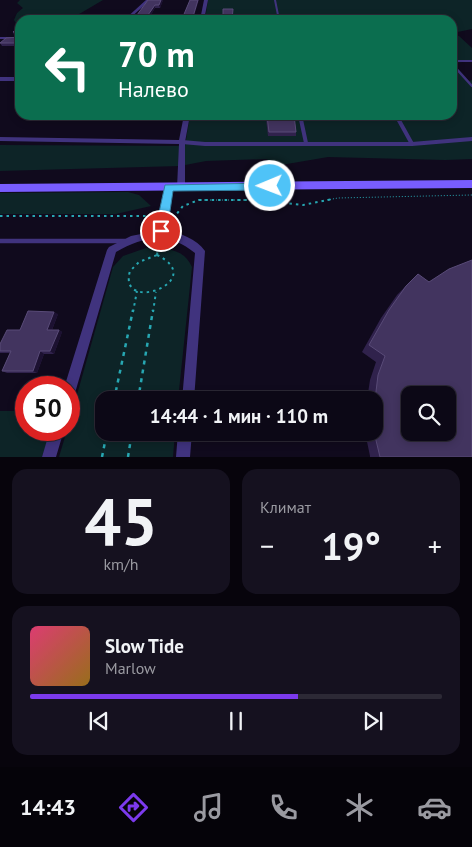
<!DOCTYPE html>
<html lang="ru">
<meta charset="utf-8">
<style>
:root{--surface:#0c0816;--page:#15111f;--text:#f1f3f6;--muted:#9a9aa1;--line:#2c2935;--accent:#7c3aed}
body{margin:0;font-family:"PT Sans",sans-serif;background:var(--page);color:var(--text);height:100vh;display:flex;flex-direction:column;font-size:19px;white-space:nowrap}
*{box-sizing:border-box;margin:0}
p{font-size:16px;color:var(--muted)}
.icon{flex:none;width:28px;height:28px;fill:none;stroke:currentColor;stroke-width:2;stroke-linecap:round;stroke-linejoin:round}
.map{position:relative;height:457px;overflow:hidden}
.side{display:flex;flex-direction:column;gap:12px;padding:12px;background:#07040c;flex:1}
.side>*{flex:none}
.banner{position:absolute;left:15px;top:15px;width:442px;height:105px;border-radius:15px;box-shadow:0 2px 8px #0003,0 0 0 1px var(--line);background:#0b6e4f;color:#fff;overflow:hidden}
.controls{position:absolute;left:401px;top:386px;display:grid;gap:10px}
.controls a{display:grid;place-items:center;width:55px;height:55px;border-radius:10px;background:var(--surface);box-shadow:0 2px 8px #0003,0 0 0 1px var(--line);font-size:25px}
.speed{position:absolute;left:15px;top:376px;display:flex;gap:10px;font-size:25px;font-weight:700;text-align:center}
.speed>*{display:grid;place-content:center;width:65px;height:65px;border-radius:50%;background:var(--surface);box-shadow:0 2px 8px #0003,0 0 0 1px var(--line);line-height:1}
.speed .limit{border:8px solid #d22;background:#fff;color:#111}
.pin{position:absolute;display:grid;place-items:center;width:42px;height:42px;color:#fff;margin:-21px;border:2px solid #fff;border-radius:50%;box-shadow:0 1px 5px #0007}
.me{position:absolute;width:55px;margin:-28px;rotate:269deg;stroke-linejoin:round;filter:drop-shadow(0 0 4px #0008)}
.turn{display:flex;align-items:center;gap:18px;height:105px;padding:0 20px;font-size:22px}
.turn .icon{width:65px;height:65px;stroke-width:2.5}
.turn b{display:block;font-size:35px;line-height:42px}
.big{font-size:38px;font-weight:700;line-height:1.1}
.side .widget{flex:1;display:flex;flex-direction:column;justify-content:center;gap:8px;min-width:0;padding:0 18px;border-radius:15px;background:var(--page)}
.side .dial{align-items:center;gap:0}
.dial b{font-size:65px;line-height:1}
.song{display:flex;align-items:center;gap:15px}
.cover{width:60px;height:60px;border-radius:8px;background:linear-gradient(135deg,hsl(340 70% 55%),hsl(40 70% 35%))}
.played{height:5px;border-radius:2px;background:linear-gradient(90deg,var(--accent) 65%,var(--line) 65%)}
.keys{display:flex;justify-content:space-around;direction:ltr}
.heat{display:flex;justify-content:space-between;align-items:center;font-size:28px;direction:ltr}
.side .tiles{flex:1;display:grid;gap:12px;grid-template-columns:1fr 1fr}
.widget:last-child{grid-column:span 2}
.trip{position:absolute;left:95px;top:391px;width:288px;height:50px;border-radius:15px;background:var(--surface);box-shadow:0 2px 8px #0003,0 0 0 1px var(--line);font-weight:700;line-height:50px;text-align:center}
.menu{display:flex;height:80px;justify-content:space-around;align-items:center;background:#050309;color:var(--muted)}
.menu .icon{width:35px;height:35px}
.menu .active{color:var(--accent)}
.menu b{font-size:22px;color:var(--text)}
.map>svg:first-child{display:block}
</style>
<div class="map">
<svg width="472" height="457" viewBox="0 0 472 457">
<rect width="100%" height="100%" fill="#100a1d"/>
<path fill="#0d2427" d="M 20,0 L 103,0 L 69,20 L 20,20 L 20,27 L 18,27 L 14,20 L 17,13 L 23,8 L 17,3 Z
M 208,0 L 472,0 L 472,29 L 453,33 L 452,20 L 205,20 Z
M 453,35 L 459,36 L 472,48 L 472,61 L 453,63 L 469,81 L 472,80 L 472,159 L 445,160 L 328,157 L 281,165 L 266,159 L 206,161 L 180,166 L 0,171 L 0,145 L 185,146 L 190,115 L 452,115 Z
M 128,192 L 139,195 L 151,206 L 116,214 L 0,214 L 0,193 Z
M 146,248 C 165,249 183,247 192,267 L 178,400 L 104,400 L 104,432 L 175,433 L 173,457 L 59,457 L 67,430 L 69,430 L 69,423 L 113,267 L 123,256 Z
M 0,411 L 26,411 L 26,430 L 51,430 L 42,457 L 0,457 Z"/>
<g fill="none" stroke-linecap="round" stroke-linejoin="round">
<path stroke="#27a7b2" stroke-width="1" stroke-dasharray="1 2" stroke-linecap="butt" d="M 198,200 L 257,200
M 327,200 L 338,198 L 472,195"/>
<path stroke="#27a7b2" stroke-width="2" stroke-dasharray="2.5 4" stroke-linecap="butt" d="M 0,216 L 155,216
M 172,216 L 175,216 L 183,206 L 199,200 L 255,200 L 303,205 L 333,199
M 157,255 C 210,281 117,315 130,271 L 139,262 Z
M 157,255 L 159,243
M 133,312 L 137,291
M 153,312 L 156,292"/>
<path stroke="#27a7b2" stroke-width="2.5" stroke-dasharray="4 5" stroke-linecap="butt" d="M 114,400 L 133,310
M 138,400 L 153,310
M 102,457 L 107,432
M 128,457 L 132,432"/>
<path stroke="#40337e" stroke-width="2" d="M 275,0 L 279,20
M 345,18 L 346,20"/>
<path stroke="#40337e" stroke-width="2.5" d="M 452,64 L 472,86"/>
<path stroke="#40337e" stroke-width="4" d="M 300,115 L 306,143
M 396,115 L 412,144
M 182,142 L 205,144 L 412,144 L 472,139"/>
<path stroke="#40337e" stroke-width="4.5" d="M 0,241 L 125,241"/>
<path fill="#40337e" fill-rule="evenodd" d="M 146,0 L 150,0 L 128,20 L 124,20 Z
M 204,0 L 208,0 L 204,20 L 200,20 Z
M 0,37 L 20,37 L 20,39 L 0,39 Z
M 452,60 L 472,60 L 472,62 L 452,62 Z
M 0,77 L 20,77 L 20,81 L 0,81 Z
M 184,115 L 190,115 L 185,142 L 185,188 L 181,191 L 177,188 L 179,144 L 0,141 L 0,137 L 179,140 Z
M 169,185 L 173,188 L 165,231 C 179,232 197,239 205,251 L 194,400 L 182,400 L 195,253 C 168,231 144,236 116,252 L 75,393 L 73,397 L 69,399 L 69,388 L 64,388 L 107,250 L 109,247 L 131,236 L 156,231 L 165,188 Z
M 50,430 L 64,430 L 56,457 L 42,457 Z
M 178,432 L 192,432 L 190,457 L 176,457 Z"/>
<path fill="#785dff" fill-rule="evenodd" d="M 472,180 L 472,188 L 0,192 L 0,184 Z"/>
</g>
<path fill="#30224c" d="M 163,0 L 160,8 L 155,8 L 149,18 L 138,18 L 137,15 Z
M 20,26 L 20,46 L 2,46 L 0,43 L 20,37 L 20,36 L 14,35 L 13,32 Z
M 260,115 L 294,115 L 296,132 L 296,136 L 268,136 L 266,119 L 260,119 Z
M 418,274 L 472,457 L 370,457 L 370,456 L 365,432 L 374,432 L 374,400 L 367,400 L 370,380 L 376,362 L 362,352 L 381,318 L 397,295 Z
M 58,314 L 52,330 L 59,330 L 62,332 L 54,354 L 44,354 L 37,373 L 7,373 L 2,371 L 10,353 L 0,353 L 0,344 Z"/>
<path fill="#1c1131" d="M 161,0 L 163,0 L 160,8 L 159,5 Z
M 198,0 L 199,0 L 193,20 L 192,20 Z
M 155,5 L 155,8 L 149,18 L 148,15 Z
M 54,312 L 58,314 L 51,332 L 47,330 Z
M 59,330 L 62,332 L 54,354 L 50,351 Z
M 40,351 L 44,354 L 37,373 L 33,371 Z"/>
<path fill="#42345f" stroke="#594b78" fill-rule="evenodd" d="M 148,0 L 161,0 L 159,5 L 155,5 L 148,15 L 137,15 Z
M 190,0 L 198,0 L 192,20 L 175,20 L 175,19 L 182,19 Z
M 223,9 L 233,9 L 232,20 L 223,20 Z
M 20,26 L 20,43 L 0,43 L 6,38 L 20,37 L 20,33 L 13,32 Z
M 261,115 L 294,115 L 296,132 L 269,132 L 267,116 Z
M 472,260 L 472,457 L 380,457 L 374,432 L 374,408 L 378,375 L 385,356 L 369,345 L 389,310 L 406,286 L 418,274 L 429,282 L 449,269 ZM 410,395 L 448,395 L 448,432 L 410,432 Z
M 28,311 L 54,312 L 47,330 L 59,330 L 50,351 L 40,351 L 33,371 L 2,371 L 11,351 L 0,351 L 0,344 L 7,330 L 20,330 Z"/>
<path fill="#4fc3f7" stroke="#337fa1" d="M 270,183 L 276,186 L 270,190 L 173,191 L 167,231 L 161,236 L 155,231 L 165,185 Z"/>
</svg>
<div class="controls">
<a><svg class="icon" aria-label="search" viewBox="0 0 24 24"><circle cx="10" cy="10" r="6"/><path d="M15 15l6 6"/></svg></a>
</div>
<div class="speed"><div class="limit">50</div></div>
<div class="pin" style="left:161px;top:231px;background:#d93025"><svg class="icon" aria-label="arrive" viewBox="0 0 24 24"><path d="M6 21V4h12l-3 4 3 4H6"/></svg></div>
<svg class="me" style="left:270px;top:186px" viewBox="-20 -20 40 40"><circle r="17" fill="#4fc3f7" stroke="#fff" stroke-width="3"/><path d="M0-11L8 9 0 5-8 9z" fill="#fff"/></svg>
<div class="trip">14:44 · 1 мин · 110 m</div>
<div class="banner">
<div class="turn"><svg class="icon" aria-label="left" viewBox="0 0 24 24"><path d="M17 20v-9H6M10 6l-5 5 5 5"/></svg><div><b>70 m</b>Налево</div></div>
</div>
</div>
<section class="side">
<div class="tiles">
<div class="widget dial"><b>45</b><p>km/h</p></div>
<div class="widget"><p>Климат</p>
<div class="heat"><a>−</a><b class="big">19°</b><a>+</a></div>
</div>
<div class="widget">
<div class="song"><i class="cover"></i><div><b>Slow Tide</b><p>Marlow</p></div></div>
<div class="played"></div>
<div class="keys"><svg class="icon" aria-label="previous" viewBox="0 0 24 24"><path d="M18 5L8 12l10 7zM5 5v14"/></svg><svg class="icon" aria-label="pause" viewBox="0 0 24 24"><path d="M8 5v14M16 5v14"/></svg><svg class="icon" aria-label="next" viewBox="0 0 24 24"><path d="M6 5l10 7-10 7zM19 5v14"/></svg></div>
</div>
</div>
</section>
<nav class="menu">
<b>14:43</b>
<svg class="icon active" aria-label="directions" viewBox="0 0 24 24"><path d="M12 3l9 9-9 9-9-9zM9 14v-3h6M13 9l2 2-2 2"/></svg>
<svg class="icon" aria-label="music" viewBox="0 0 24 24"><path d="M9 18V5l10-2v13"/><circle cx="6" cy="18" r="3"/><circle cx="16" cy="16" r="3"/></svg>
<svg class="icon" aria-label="phone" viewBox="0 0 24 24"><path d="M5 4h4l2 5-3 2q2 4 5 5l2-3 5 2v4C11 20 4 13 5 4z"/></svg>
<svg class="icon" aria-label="climate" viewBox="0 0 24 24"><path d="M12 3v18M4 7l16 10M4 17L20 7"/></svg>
<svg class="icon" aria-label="car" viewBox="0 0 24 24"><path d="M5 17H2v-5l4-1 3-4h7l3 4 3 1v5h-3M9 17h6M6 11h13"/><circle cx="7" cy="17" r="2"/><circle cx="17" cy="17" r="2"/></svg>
</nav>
